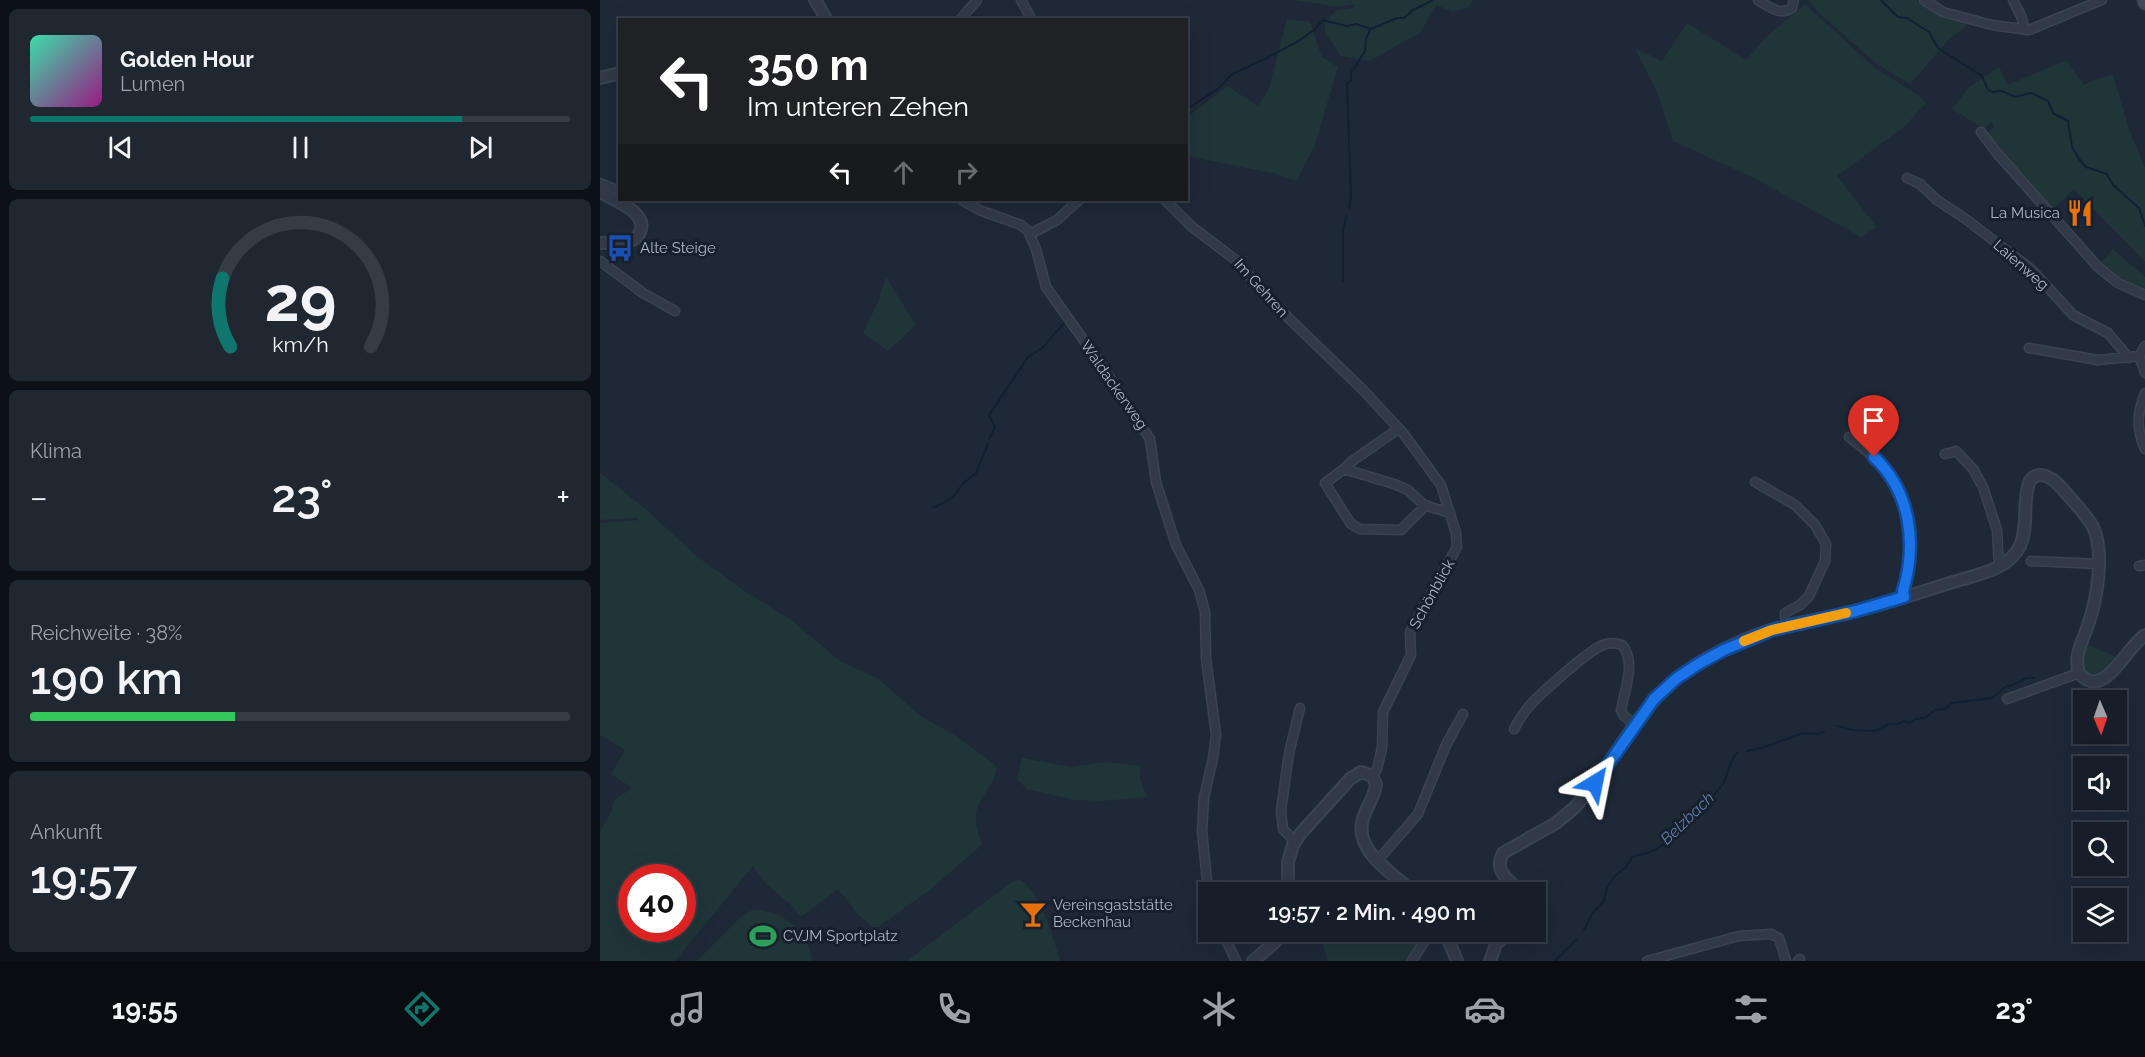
<!DOCTYPE html>
<html lang="de">
<meta charset="utf-8">
<style>
:root{--surface:#161e29;--page:#1f2731;--text:#f1f3f6;--muted:#9ea2a8;--line:#353c46;--accent:#0f766e}
body{margin:0;font-family:Raleway,sans-serif;background:var(--page);color:var(--text);height:100vh;display:flex;flex-direction:column;font-size:22px;white-space:nowrap}
*{box-sizing:border-box;margin:0}
p{font-size:20px;color:var(--muted)}
.icon{flex:none;width:33px;height:33px;fill:none;stroke:currentColor;stroke-width:2;stroke-linecap:round;stroke-linejoin:round}
.map{position:relative;flex:1;overflow:hidden}
.details{display:flex;flex-direction:column;gap:9px;padding:9px;background:#0c1017;width:600px}
.details>*{flex:none}
.guide{position:absolute;left:18px;top:18px;width:570px;height:183px;border-radius:0px;box-shadow:0 6px 24px #0002,0 0 0 2px var(--line);background:#202124;color:#fff;overflow:hidden}
.needle{width:39px;rotate:178deg}
.tools{position:absolute;left:1473px;top:690px;display:grid;gap:12px}
.tools a{display:grid;place-items:center;width:54px;height:54px;border-radius:0px;background:var(--surface);box-shadow:0 6px 24px #0002,0 0 0 2px var(--line);font-size:30px}
.speed{position:absolute;left:18px;top:864px;display:flex;gap:12px;font-size:30px;font-weight:700;text-align:center}
.speed>*{display:grid;place-content:center;width:78px;height:78px;border-radius:50%;background:var(--surface);box-shadow:0 6px 24px #0002,0 0 0 2px var(--line);line-height:1}
.speed .limit{border:9px solid #d22;background:#fff;color:#111}
.pin{position:absolute;display:grid;place-items:center;width:51px;height:51px;color:#fff;margin:-62px -26px;border-radius:50% 50% 50% 0;rotate:-45deg;box-shadow:0 0 6px #0007}
.pin .icon{rotate:45deg}
.me{position:absolute;width:66px;margin:-33px;rotate:35deg;stroke-linejoin:round;filter:drop-shadow(0 0 4px #0008)}
.turn{display:flex;align-items:center;gap:21px;height:126px;padding:0 30px;font-size:27px}
.turn .icon{width:78px;height:78px;stroke-width:2.5}
.turn b{display:block;font-size:42px;line-height:51px}
.lanes{display:flex;align-items:center;height:57px;padding:0 30px;background:#0003;justify-content:center;gap:30px;direction:ltr}
.lanes .off{opacity:.35}
.big{font-size:45px;font-weight:600;line-height:1.1}
.details .widget{flex:1;display:flex;flex-direction:column;justify-content:center;gap:9px;min-width:0;padding:0 21px;border-radius:9px;background:var(--page)}
.details .dial{align-items:center;gap:0}
.dial svg{height:156px;overflow:visible;fill:none;stroke:var(--line);stroke-width:7;stroke-linecap:round;text-anchor:middle}
.dial text{fill:var(--text);stroke:none}
.song{display:flex;align-items:center;gap:18px}
.cover{width:72px;height:72px;border-radius:9px;background:linear-gradient(135deg,hsl(160 70% 55%),hsl(310 70% 35%))}
.played{height:6px;border-radius:3px;background:linear-gradient(90deg,var(--accent) 80%,var(--line) 80%)}
.keys{display:flex;justify-content:space-around;direction:ltr}
.heat{display:flex;justify-content:space-between;align-items:center;font-size:33px;direction:ltr}
.charge{height:9px;border-radius:4px;background:linear-gradient(90deg,#34c759 38%,var(--line) 0)}
.trip{position:absolute;left:598px;top:882px;width:348px;height:60px;border-radius:0px;background:var(--surface);box-shadow:0 6px 24px #0002,0 0 0 2px var(--line);font-weight:600;line-height:60px;text-align:center}
.menu{display:flex;height:96px;justify-content:space-around;align-items:center;background:#090c10;color:var(--muted)}
.menu .icon{width:42px;height:42px}
.menu .active{color:var(--accent)}
.menu b{font-size:27px;color:var(--text)}
main{display:flex;flex:1;min-height:0}
.map>svg:first-child{display:block}
</style>
<main>
<section class="details">
<div class="widget">
<div class="song"><i class="cover"></i><div><b>Golden Hour</b><p>Lumen</p></div></div>
<div class="played"></div>
<div class="keys"><svg class="icon" aria-label="previous" viewBox="0 0 24 24"><path d="M18 5L8 12l10 7zM5 5v14"/></svg><svg class="icon" aria-label="pause" viewBox="0 0 24 24"><path d="M8 5v14M16 5v14"/></svg><svg class="icon" aria-label="next" viewBox="0 0 24 24"><path d="M6 5l10 7-10 7zM19 5v14"/></svg></div>
</div>
<div class="widget dial"><svg viewBox="0 0 100 80">
<path d="M14 69A42 42 0 1 1 86 69"/>
<path d="M14 69A42 42 0 0 1 10 34" stroke="#0f766e"/>
<text x="50" y="56" font-size="32" font-weight="700">29</text>
<text x="50" y="72" font-size="11">km/h</text>
</svg></div>
<div class="widget"><p>Klima</p>
<div class="heat"><a>−</a><b class="big">23°</b><a>+</a></div>
</div>
<div class="widget"><p>Reichweite · 38%</p><b class="big">190 km</b><div class="charge"></div></div>
<div class="widget"><p>Ankunft</p><b class="big">19:57</b></div>
</section>
<div class="map">
<svg width="1545" height="961" viewBox="0 0 1545 961">
<rect width="100%" height="100%" fill="#1e2837"/>
<path fill="#203538" fill-rule="evenodd" d="M 694,0 L 873,0 L 869,7 L 853,12 L 836,5 L 821,32 L 770,61 L 741,56 L 725,33 L 725,21 L 737,10 L 754,8 L 755,4 L 739,7 Z
M 1208,0 L 1316,0 L 1331,11 L 1364,22 L 1367,26 L 1350,38 L 1310,84 L 1277,64 L 1219,13 Z
M 1205,4 L 1275,68 L 1320,96 L 1326,103 L 1304,127 L 1237,176 L 1277,227 L 1261,237 L 1156,179 L 1073,141 L 1057,92 L 1035,48 L 1062,61 L 1087,23 L 1146,60 L 1165,38 Z
M 687,19 L 710,22 L 722,57 L 738,67 L 714,148 L 696,181 L 677,174 L 587,156 L 587,117 L 627,86 L 658,106 L 668,91 Z
M 1466,60 L 1484,85 L 1497,79 L 1513,75 L 1529,129 L 1545,168 L 1545,262 L 1474,189 L 1453,209 L 1394,142 L 1392,142 L 1389,133 L 1394,126 L 1391,122 L 1384,129 L 1352,109 L 1369,87 L 1399,67 L 1408,85 Z
M 1513,249 L 1545,277 L 1545,290 L 1518,277 L 1500,263 Z
M 286,277 L 316,325 L 288,351 L 263,333 L 278,302 Z
M 0,473 L 47,510 L 95,555 L 149,594 L 190,619 L 240,661 L 279,679 L 319,715 L 356,736 L 396,766 C 399,779 379,797 376,813 C 375,824 379,835 382,845 L 331,889 L 275,929 L 257,914 L 243,895 L 237,890 L 201,917 L 189,903 L 165,883 L 153,866 L 75,961 L 0,961 L 0,833 C 4,822 14,810 14,800 L 32,788 L 11,774 L 25,750 L 0,735 L 0,523 L 38,520 L 38,518 L 0,520 ZM 32,878 L 82,878 L 82,928 L 32,928 Z
M 1486,644 L 1517,657 C 1510,667 1503,677 1490,674 L 1483,668 L 1482,658 Z
M 422,758 L 471,767 L 505,762 L 540,766 L 540,778 L 547,797 L 502,801 L 475,800 L 427,789 L 417,779 Z
M 419,880 C 437,884 456,943 460,961 L 307,961 L 413,881 Z
M 159,910 C 186,913 209,933 212,961 L 97,961 L 142,916 L 150,911 Z
M 720,932 L 796,932 L 819,945 L 809,961 L 727,961 Z"/>
<g fill="none" stroke-linecap="round" stroke-linejoin="round">
<path stroke="#122034" stroke-width="2" d="M 1281,0 L 1298,17 L 1307,18 L 1329,32 L 1338,48 L 1382,76 L 1388,90 L 1393,92 L 1402,91 L 1415,97 L 1431,93 L 1448,101 L 1453,113 L 1468,121 L 1472,147 L 1479,159 L 1486,167 L 1507,174 L 1513,185 L 1539,208 L 1545,226
M 586,110 L 619,88 L 632,74 L 669,57 L 700,40 L 714,30 L 723,20 L 747,26 L 756,24 L 771,29 L 797,18 L 804,18 L 813,10 L 833,0
M 749,208 L 751,195 L 747,84 L 751,80 L 751,73 L 765,51 L 766,39 L 770,30
M 743,281 L 743,231 L 746,216
M 389,439 L 395,427 L 389,415 L 428,357 L 442,348 L 464,323
M 333,508 L 352,498 L 363,484 L 376,473 L 388,444
M 1237,726 L 1252,730 L 1275,731 L 1289,724 L 1298,724 L 1303,721 L 1310,723 L 1315,719 L 1325,718 L 1335,710 L 1344,709 L 1352,703 L 1392,698 L 1407,686 L 1413,685 L 1426,678 L 1434,678
M 1147,751 L 1162,748 L 1203,733 L 1217,734 L 1224,732
M 984,930 L 992,914 L 1004,901 L 1007,887 L 1015,876 L 1026,867 L 1032,857 C 1040,855 1047,853 1055,850 C 1069,842 1113,798 1122,785 C 1129,774 1129,759 1138,752
M 955,961 L 977,939"/>
<defs>
<path id="minor" d="M 421,0 L 432,20
M 1158,0 C 1170,7 1179,16 1192,8 L 1194,0
M 1324,0 L 1343,12 L 1392,25 L 1429,30 L 1502,0
M 1413,0 L 1421,16 L 1425,30
M 360,20 L 377,0
M 1381,132 L 1396,152 L 1498,267 L 1518,283 L 1545,295
M 1307,178 L 1320,184 L 1337,200 L 1367,220 L 1432,270 L 1473,315 L 1508,333 L 1529,358
M 0,183 L 20,191
M 362,200 L 379,210 L 421,225 L 428,231 L 436,249 L 446,287 L 502,366 L 550,439 L 556,482 L 576,545 L 599,590 L 605,612 L 606,658 L 616,735 L 613,759 L 604,797 L 602,831 L 609,901
M 565,200 L 591,226 L 637,261 L 670,300 L 763,390 L 803,433 L 841,485 L 856,533 L 857,547 L 810,632 L 811,655 L 783,712 L 782,748 L 777,769 L 772,776
M 430,234 L 457,220 L 479,200
M 0,261 L 43,293 L 75,311
M 1429,348 L 1498,360 L 1539,356
M 1539,356 L 1545,373
M 1539,356 L 1545,346
M 1545,393 C 1537,414 1536,428 1545,449
M 798,429 L 751,462 L 744,469 L 725,483 L 751,524 L 760,529 L 801,530 L 826,505
M 1249,437 C 1290,466 1316,504 1311,556 C 1309,569 1301,584 1303,597
M 1345,454 L 1356,451 L 1373,469 L 1383,487 L 1397,530 L 1399,567
M 744,469 L 794,484 L 808,490 L 824,505 L 850,513
M 1155,482 L 1195,505 L 1215,525 L 1226,544 L 1225,561 L 1209,596 L 1200,605 L 1185,613 L 1186,626
M 1431,561 L 1499,564
M 1539,566 L 1545,565
M 1407,699 L 1479,673
M 914,729 C 918,722 922,715 927,709 C 937,696 989,650 1003,645 C 1010,642 1016,643 1022,645 C 1037,662 1024,691 1021,711 L 1024,716 L 1036,725
M 695,842 L 683,829 L 681,811 L 689,753 L 700,708
M 778,860 L 818,814 L 846,745 L 863,714
M 622,932 L 636,961
M 812,961 L 830,932
M 1047,961 L 1139,936 L 1171,934 L 1179,938 L 1186,961
M 1198,961 L 1200,959"/>
<path id="tertiary" d="M 215,0 L 227,20
M 0,78 L 20,73
M 0,192 C 13,200 49,212 40,232 C 38,237 34,240 29,241 C 20,244 9,242 0,243
M 688,892 L 688,862 L 693,845 L 701,833 L 750,779 L 761,772 L 772,776 L 776,784 C 775,797 766,807 763,819 C 753,851 794,874 813,892
M 920,892 C 909,879 893,872 903,853 L 956,823 L 974,808 L 989,791 C 1015,756 1039,712 1071,683 C 1096,661 1139,640 1171,630 C 1200,621 1230,618 1259,610 C 1290,603 1320,592 1350,583 C 1374,575 1408,571 1420,546 C 1429,526 1422,502 1429,483 C 1432,475 1441,473 1448,477 C 1458,481 1466,494 1474,502 C 1481,510 1488,518 1493,527 C 1505,552 1497,600 1488,625 C 1483,641 1473,656 1479,673 C 1504,702 1526,647 1545,635
M 845,932 L 857,961
M 653,961 L 675,942 L 683,932
M 890,961 L 896,944 L 910,932"/>
<path id="secondary" d="M 1544,0 L 1545,3"/>
</defs>
<use href="#minor" stroke="#3b4351" stroke-width="11"/>
<use href="#tertiary" stroke="#3b4351" stroke-width="14"/>
<use href="#secondary" stroke="#3b4351" stroke-width="15"/>
<use href="#minor" stroke="#323a47" stroke-width="8"/>
<use href="#tertiary" stroke="#323a47" stroke-width="10"/>
<use href="#secondary" stroke="#3f495b" stroke-width="12"/>
</g>
<g fill="none" stroke-linecap="round" stroke-linejoin="round">
<defs>
<path id="route" d="M 995,783 L 1054,699 L 1077,678 L 1100,663 L 1124,650 L 1172,630 L 1256,611 L 1304,597 L 1303,591 C 1317,544 1311,492 1274,457"/>
</defs>
<use href="#route" stroke="#114b97" stroke-width="15"/>
<use href="#route" stroke="#1a73e8" stroke-width="10"/>
<path stroke="#f59e0b" stroke-width="10" d="M 1144,641 L 1172,630 L 1246,613"/>
</g>
<defs>
<symbol id="restaurant-bare" viewBox="-9 -9 18 18"><path d="M-5-6h1v4h1v-4h1v4h1v-4h1v5L-1.5 .5V6h-2V.5L-5-1ZM5-6V6H3V1.5H1.5Q1.5-4 5-6Z" fill="#e8710a" stroke="#17202c" stroke-width="2.5" paint-order="stroke"/></symbol>
<symbol id="bus-bare" viewBox="-9 -9 18 18"><path d="M-5-6H5V4H4V6H2V4H-2V6H-4V4H-5ZM-3.5-4V0h7V-4ZM-3.5 1.2v1.5H-2V1.2ZM2 1.2v1.5H3.5V1.2Z" fill="#1a4fb4" stroke="#17202c" stroke-width="2.5" paint-order="stroke"/></symbol>
<symbol id="bar-bare" viewBox="-9 -9 18 18"><path d="M-6-5H6L.8 .8V4.5H3.5V6h-7V4.5H-.8V.8Z" fill="#e8710a" stroke="#17202c" stroke-width="2.5" paint-order="stroke"/></symbol>
<symbol id="stadium-bare" viewBox="-9 -9 18 18"><path d="M0-5a6.5 5 0 1 0 0 10a6.5 5 0 1 0 0-10ZM-3.5-1.8h7v3.6h-7Z" fill="#2e9e5b" stroke="#17202c" stroke-width="2.5" paint-order="stroke"/></symbol>
</defs>
<g fill-rule="evenodd">
<use href="#restaurant-bare" x="1461" y="194" width="38" height="38"/>
<use href="#bus-bare" x="1" y="229" width="38" height="38"/>
<use href="#bar-bare" x="414" y="895" width="38" height="38"/>
<use href="#stadium-bare" x="144" y="917" width="38" height="38"/>
</g>
<g text-anchor="middle" stroke-width="6" stroke-linejoin="round" paint-order="stroke">
<g font-size="15" fill="#abb5c5" stroke="#17202c" text-anchor="start">
<text x="1460" y="218" text-anchor="end">La Musica</text>
<text x="40" y="253">Alte Steige</text>
<text x="453" y="910">Vereinsgaststätte<tspan x="453" dy="17">Beckenhau</tspan></text>
<text x="183" y="941">CVJM Sportplatz</text>
</g>
<g font-size="15" fill="#abb5c5" stroke="#17202c">
<text transform="translate(1421 265) rotate(41)" y="5">Laienweg</text>
<text transform="translate(661 288) rotate(48)" y="5">Im Gehren</text>
<text transform="translate(514 385) rotate(55)" y="5">Waldackerweg</text>
<text transform="translate(832 594) rotate(-61)" y="5">Schönblick</text>
</g>
<g font-size="16" font-style="italic" fill="#627ea6" stroke="#17202c">
<text transform="translate(1087 818) rotate(-44)" y="6">Belzbach</text>
</g>
</g>
</svg>
<div class="tools">
<a><svg class="needle" viewBox="-14 -14 28 28"><path d="M0-13l5 13h-10z" fill="#e53935"/><path d="M0 13l5-13h-10z" fill="#9ea2a8"/></svg></a>
<a><svg class="icon" aria-label="sound" viewBox="0 0 24 24"><path d="M4 9h4l5-4v14l-5-4H4zM17 9q2 3 0 6"/></svg></a>
<a><svg class="icon" aria-label="search" viewBox="0 0 24 24"><circle cx="10" cy="10" r="6"/><path d="M15 15l6 6"/></svg></a>
<a><svg class="icon" aria-label="layers" viewBox="0 0 24 24"><path d="M12 4l9 5-9 5-9-5zM3 14l9 5 9-5"/></svg></a>
</div>
<div class="speed"><div class="limit">40</div></div>
<div class="pin" style="left:1274px;top:457px;background:#d93025"><svg class="icon" aria-label="arrive" viewBox="0 0 24 24"><path d="M6 21V4h12l-3 4 3 4H6"/></svg></div>
<svg class="me" style="left:995px;top:783px" viewBox="-20 -20 40 40"><path d="M0-17L14 15 0 8-14 15z" fill="#1a73e8" stroke="#fff" stroke-width="4"/></svg>
<div class="trip">19:57 · 2 Min. · 490 m</div>
<div class="guide">
<div class="turn"><svg class="icon" aria-label="left" viewBox="0 0 24 24"><path d="M17 20v-9H6M10 6l-5 5 5 5"/></svg><div><b>350 m</b>Im unteren Zehen</div></div>
<div class="lanes"><svg class="icon" aria-label="left" viewBox="0 0 24 24"><path d="M17 20v-9H6M10 6l-5 5 5 5"/></svg><svg class="icon off" aria-label="ahead" viewBox="0 0 24 24"><path d="M12 20V5M6 11l6-6 6 6"/></svg><svg class="icon off" aria-label="right" viewBox="0 0 24 24"><path d="M7 20v-9h11M14 6l5 5-5 5"/></svg></div>
</div>
</div>
</main>
<nav class="menu">
<b>19:55</b>
<svg class="icon active" aria-label="directions" viewBox="0 0 24 24"><path d="M12 3l9 9-9 9-9-9zM9 14v-3h6M13 9l2 2-2 2"/></svg>
<svg class="icon" aria-label="music" viewBox="0 0 24 24"><path d="M9 18V5l10-2v13"/><circle cx="6" cy="18" r="3"/><circle cx="16" cy="16" r="3"/></svg>
<svg class="icon" aria-label="phone" viewBox="0 0 24 24"><path d="M5 4h4l2 5-3 2q2 4 5 5l2-3 5 2v4C11 20 4 13 5 4z"/></svg>
<svg class="icon" aria-label="climate" viewBox="0 0 24 24"><path d="M12 3v18M4 7l16 10M4 17L20 7"/></svg>
<svg class="icon" aria-label="car" viewBox="0 0 24 24"><path d="M5 17H2v-5l4-1 3-4h7l3 4 3 1v5h-3M9 17h6M6 11h13"/><circle cx="7" cy="17" r="2"/><circle cx="17" cy="17" r="2"/></svg>
<svg class="icon" aria-label="filters" viewBox="0 0 24 24"><path d="M4 7h16M4 17h16"/><circle cx="9" cy="7" r="2"/><circle cx="15" cy="17" r="2"/></svg>
<b>23°</b>
</nav>
